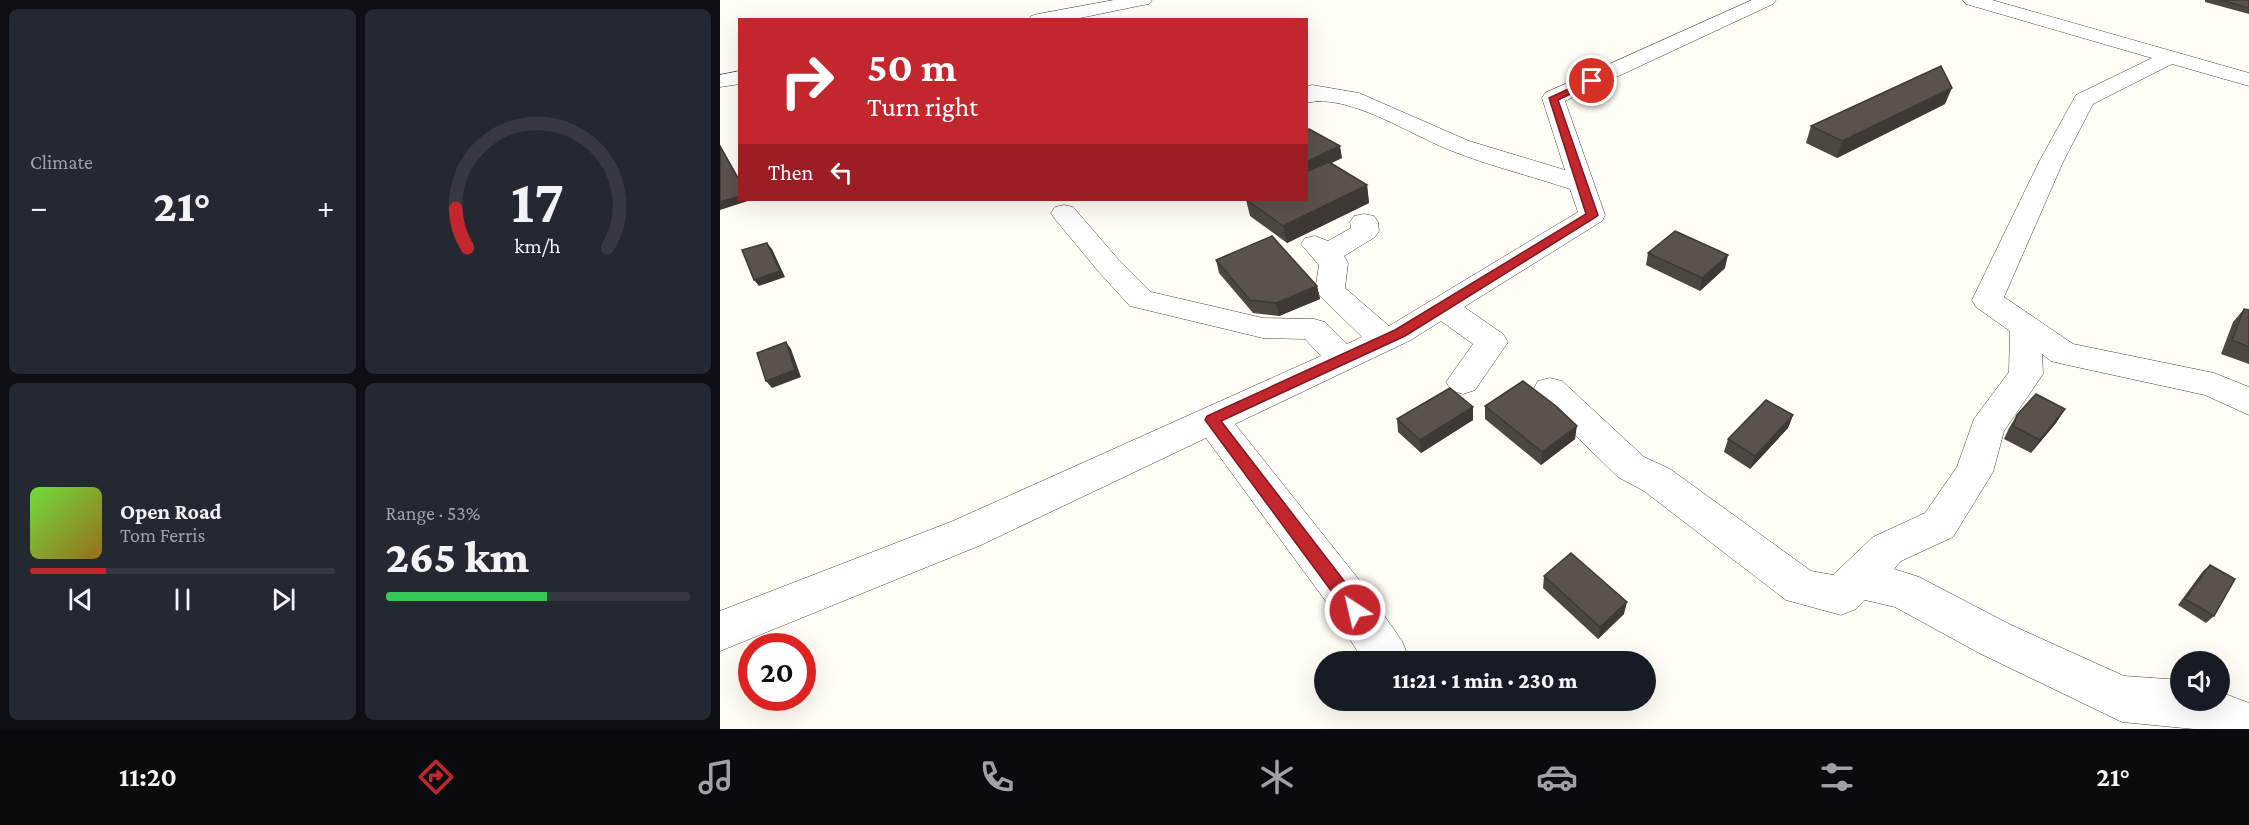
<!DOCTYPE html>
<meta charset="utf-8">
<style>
:root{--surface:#171b24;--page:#242831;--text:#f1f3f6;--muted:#9ea1a6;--line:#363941;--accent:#c4262e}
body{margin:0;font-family:"Crimson Pro",serif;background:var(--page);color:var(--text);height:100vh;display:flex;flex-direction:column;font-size:22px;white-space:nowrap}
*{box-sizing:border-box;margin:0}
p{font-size:20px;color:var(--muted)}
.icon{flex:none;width:33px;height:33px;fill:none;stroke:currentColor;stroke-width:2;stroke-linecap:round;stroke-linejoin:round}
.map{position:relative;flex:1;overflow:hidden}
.drawer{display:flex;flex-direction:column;gap:9px;padding:9px;background:#0d0f14;width:720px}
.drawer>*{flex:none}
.top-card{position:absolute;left:18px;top:18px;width:570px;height:183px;border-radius:0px;box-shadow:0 6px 24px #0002;background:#c4262e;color:#fff;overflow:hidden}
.tools{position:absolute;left:1450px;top:651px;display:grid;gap:12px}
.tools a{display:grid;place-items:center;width:60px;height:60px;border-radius:50%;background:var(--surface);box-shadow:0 6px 24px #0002;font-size:30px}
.speed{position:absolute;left:18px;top:633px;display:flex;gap:12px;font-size:30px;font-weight:700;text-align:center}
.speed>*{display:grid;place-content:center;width:78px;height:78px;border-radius:50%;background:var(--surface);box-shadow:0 6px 24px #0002;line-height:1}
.speed .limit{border:9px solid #d22;background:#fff;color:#111}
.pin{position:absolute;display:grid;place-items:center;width:51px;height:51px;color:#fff;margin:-26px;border:3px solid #fff;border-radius:50%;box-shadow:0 2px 6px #0007}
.me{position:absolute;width:66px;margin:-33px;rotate:325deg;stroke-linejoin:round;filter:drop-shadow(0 0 4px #0008)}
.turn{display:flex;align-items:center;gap:21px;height:126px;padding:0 30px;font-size:27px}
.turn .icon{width:78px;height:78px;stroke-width:2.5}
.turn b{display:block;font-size:42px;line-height:51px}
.then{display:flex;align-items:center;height:57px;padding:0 30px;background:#0003;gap:12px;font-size:22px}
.big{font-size:45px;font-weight:800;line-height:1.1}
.drawer .tile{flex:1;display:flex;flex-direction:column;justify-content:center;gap:9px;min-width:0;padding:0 21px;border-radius:9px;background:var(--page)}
.drawer .dial{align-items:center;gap:0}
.dial svg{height:156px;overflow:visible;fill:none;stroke:var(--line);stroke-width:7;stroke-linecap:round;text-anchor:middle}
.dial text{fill:var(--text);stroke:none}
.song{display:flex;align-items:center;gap:18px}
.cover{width:72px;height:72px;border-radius:9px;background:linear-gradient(135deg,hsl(100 70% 55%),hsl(40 70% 35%))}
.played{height:6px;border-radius:3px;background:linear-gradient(90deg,var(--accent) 25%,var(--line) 25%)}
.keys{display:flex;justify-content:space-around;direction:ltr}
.heat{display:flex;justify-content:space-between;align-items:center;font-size:33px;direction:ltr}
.charge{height:9px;border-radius:4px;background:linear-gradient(90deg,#34c759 53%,var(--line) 0)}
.drawer .tiles{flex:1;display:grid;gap:9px;grid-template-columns:repeat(2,1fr)}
.trip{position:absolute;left:594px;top:651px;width:342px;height:60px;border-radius:30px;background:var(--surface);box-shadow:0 6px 24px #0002;font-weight:800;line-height:60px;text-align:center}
.tab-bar{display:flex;height:96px;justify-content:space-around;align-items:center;background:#090b0e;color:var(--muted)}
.tab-bar .icon{width:42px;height:42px}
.tab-bar .active{color:var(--accent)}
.tab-bar b{font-size:27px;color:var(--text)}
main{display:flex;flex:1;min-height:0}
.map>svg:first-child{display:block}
</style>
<main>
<section class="drawer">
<div class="tiles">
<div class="tile"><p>Climate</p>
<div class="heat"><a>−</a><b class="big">21°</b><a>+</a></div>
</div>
<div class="tile dial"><svg viewBox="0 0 100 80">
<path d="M14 69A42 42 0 1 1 86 69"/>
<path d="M14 69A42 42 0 0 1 8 49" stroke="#c4262e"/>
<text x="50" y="56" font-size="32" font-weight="700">17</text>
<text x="50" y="72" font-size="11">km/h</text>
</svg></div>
<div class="tile">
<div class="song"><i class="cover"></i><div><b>Open Road</b><p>Tom Ferris</p></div></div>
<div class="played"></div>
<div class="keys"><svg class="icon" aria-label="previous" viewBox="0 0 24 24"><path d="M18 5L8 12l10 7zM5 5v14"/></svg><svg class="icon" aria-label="pause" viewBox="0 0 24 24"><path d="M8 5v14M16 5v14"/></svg><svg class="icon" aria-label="next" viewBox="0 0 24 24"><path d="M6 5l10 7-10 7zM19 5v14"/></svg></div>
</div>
<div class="tile"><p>Range · 53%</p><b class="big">265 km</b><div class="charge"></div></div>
</div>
</section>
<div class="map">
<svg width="1529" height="729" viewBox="0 0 1529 729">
<rect width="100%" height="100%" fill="#fffdf5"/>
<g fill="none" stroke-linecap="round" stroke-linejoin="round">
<defs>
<path id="minor" d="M 394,0 L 432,0 L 429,4 L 423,5 L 350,20 L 309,20 L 311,16 L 318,14 Z
M 1032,0 L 1056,0 L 1053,4 L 845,101 L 885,215 L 882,221 L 744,307 L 783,334 L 788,342 L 755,390 L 743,394 L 731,390 L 726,382 L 753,344 L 721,321 L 691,340 L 515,424 L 640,581 L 682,641 L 688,656 L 686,662 L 644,662 L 610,607 L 486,438 L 261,545 L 0,651 L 0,611 L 233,521 L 601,356 L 585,339 L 543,338 L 410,306 L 378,271 L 335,219 L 331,213 L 335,207 L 344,205 L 353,207 L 398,259 L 431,292 L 543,318 L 594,319 L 605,322 L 627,344 L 642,337 L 595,291 L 599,265 L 581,244 L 585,238 L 595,236 L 608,241 L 631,228 L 630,222 L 634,216 L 644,214 L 654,216 L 658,222 L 659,231 L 655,237 L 624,256 L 628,263 L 625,288 L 669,326 L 858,212 L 850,189 C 811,176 770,166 732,151 C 692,136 628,92 586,103 L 586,87 L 592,85 L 639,93 L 749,141 L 845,170 L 822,98 L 825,93 Z
M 1243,0 L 1272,0 L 1529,73 L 1529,86 L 1452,64 L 1373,104 L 1343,162 L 1284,297 L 1353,344 L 1494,373 L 1529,387 L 1529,415 L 1485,395 L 1343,364 L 1331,361 L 1322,354 L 1323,374 L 1284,431 L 1273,472 L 1233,537 L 1181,561 L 1174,569 L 1199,577 L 1291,625 L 1404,676 L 1461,680 L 1461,700 L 1500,700 L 1500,692 L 1529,703 L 1529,729 L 1474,729 L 1402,722 L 1259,653 L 1175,607 L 1145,600 L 1136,609 L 1121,615 L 1066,600 L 924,491 L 898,477 L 818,399 L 813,390 L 818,381 L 830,378 L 842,381 L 924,457 L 950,469 L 1091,571 L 1113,575 L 1153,537 L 1205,513 L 1237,467 L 1254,419 L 1289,372 L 1290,331 L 1256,307 L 1252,300 L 1319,162 L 1356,95 L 1432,58 L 1246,4 Z
M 20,71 L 20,84 L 0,87 L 0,75 Z"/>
</defs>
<use href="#minor" stroke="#444" stroke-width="1"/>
<use href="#minor" fill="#fff" fill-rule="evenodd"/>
</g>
<path fill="#4d4742" d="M 1485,0 L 1529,0 L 1529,14 L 1485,2 Z
M 1225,104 L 1117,158 L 1086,143 L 1091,126 Z
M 586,130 L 622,158 L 611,163 L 647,185 L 649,203 L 567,243 L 530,216 L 526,200 L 586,200 Z
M 928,253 L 1005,268 L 980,291 L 926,265 Z
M 496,260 L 597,286 L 600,299 L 559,316 L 533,313 L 499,273 Z
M 1524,309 L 1529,310 L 1529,364 L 1501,354 L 1513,322 Z
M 765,406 L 855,439 L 821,465 L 765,419 Z
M 753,407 L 753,420 L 701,453 L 678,432 L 677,419 Z
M 1345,409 L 1336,423 L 1311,453 L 1284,439 L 1289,428 L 1297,415 Z
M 1073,415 L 1068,428 L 1030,469 L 1004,452 L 1008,439 Z
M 1490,565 L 1494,616 L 1486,623 L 1458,605 L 1483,571 Z
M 824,576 L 904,614 L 878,639 L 823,588 Z"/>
<path fill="#3f3936" d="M 1232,88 L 1225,104 L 1117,158 L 1122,141 Z
M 0,145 L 20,180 L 20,182 L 0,146 Z
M 620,146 L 622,158 L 588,174 L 586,162 Z
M 647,185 L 649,203 L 567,243 L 563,226 Z
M 20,196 L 20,200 L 31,200 L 0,210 L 0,202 Z
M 47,243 L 52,249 L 65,277 L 39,286 L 34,280 Z
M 1008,255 L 1005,268 L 980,291 L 982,278 Z
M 597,286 L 600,299 L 559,316 L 556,303 Z
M 66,342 L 71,349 L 81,377 L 52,388 L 46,381 Z
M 753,407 L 753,420 L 701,453 L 700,440 Z
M 1345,409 L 1336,423 L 1311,453 L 1320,440 Z
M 1073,415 L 1068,428 L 1030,469 L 1035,456 Z
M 857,426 L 855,439 L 821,465 L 822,452 Z
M 907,602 L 904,614 L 878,639 L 880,627 Z"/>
<path fill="#5a524d" stroke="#3f3936" stroke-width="1.5" d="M 1501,0 L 1529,0 L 1529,8 Z
M 1221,66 L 1232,88 L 1122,141 L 1091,126 Z
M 589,129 L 620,146 L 586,162 L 586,130 Z
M 0,146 L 20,182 L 20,196 L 0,202 Z
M 609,162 L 647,185 L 563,226 L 527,200 L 586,200 L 586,172 Z
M 955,231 L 1008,255 L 982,278 L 928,253 Z
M 552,236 L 597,286 L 556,303 L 530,300 L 496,260 Z
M 47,243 L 60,271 L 34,280 L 22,250 Z
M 1524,309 L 1529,310 L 1529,347 L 1512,340 Z
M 66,342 L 75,370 L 46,381 L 37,353 Z
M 803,381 L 836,406 L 857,426 L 822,452 L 765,406 Z
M 730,388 L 753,407 L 700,440 L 677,419 Z
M 1316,394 L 1345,409 L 1320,440 L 1293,426 L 1297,415 Z
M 1046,400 L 1073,415 L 1035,456 L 1008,439 Z
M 851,553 L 907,602 L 880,627 L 824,576 Z
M 1490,565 L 1515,579 L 1494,616 L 1465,599 Z"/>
<path fill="#c4262e" stroke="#7f191e" stroke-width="1.5" d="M 872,78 L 877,81 L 875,82 L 838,100 L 878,215 L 876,217 L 685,336 L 501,421 L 642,604 L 644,610 L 642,615 L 635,618 L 629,615 L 485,420 L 487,416 L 675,330 L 866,214 L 829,98 Z"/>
</svg>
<div class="tools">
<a><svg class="icon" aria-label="sound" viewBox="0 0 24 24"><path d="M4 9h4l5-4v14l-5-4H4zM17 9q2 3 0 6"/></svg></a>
</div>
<div class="speed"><div class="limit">20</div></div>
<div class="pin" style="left:872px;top:81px;background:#d93025"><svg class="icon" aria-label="arrive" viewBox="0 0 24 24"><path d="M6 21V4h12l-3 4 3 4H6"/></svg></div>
<svg class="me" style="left:635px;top:610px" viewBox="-20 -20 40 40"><circle r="17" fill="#c4262e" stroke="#fff" stroke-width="3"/><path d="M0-11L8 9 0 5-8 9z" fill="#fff"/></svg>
<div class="trip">11:21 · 1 min · 230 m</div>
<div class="top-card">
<div class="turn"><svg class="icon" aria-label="right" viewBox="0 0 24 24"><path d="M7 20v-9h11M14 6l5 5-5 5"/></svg><div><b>50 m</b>Turn right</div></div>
<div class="then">Then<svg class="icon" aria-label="left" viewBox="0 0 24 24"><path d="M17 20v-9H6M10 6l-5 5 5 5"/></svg></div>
</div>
</div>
</main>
<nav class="tab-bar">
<b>11:20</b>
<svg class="icon active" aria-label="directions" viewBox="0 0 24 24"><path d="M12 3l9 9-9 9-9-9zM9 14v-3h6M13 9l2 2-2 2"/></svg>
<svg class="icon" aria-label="music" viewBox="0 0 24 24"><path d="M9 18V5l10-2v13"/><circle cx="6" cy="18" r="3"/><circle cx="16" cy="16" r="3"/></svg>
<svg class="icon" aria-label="phone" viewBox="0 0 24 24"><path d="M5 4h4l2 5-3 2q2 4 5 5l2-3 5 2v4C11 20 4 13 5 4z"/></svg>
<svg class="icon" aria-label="climate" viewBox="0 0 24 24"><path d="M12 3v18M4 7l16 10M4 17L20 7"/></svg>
<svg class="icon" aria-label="car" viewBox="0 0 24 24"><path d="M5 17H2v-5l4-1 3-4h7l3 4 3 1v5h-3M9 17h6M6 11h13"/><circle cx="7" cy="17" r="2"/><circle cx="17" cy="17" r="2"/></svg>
<svg class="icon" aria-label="filters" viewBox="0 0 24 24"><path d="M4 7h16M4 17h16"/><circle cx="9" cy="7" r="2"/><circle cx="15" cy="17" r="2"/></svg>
<b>21°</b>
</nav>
